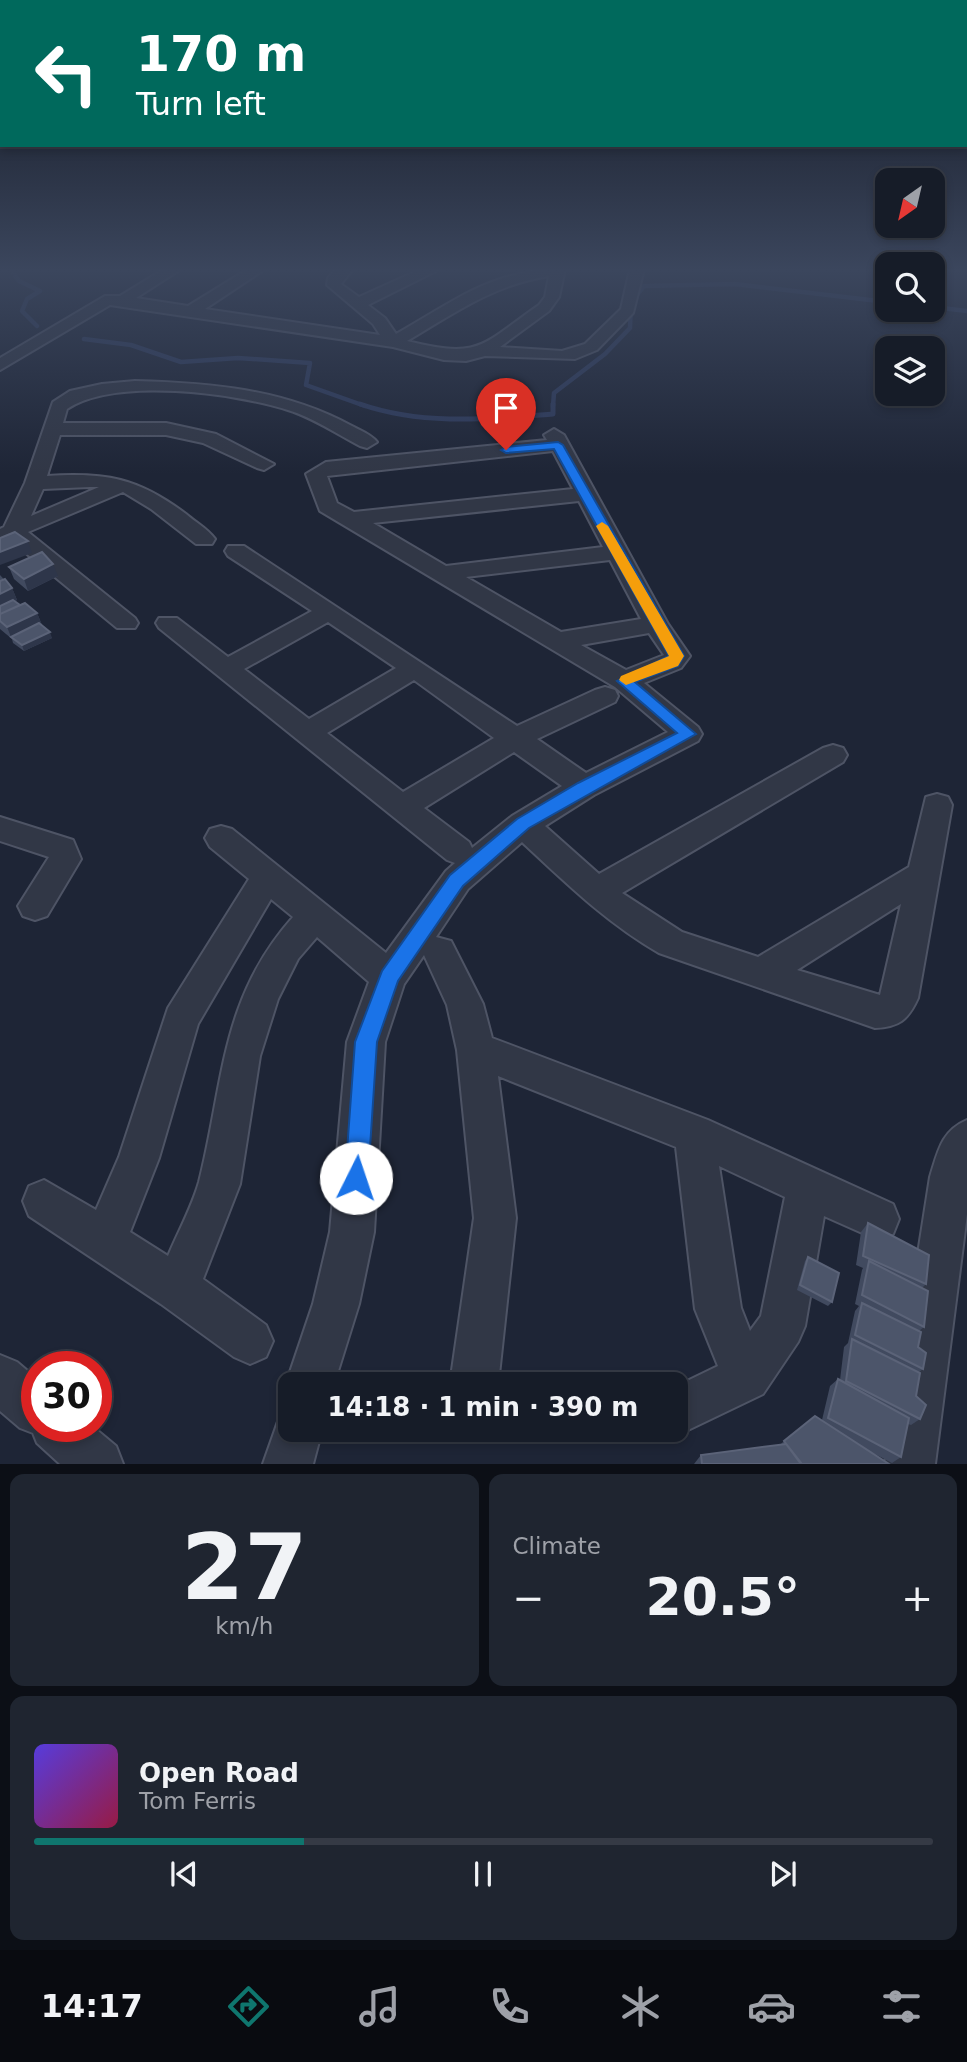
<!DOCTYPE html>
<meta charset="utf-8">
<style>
:root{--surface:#161c28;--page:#1f2530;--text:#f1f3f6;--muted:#9ea1a8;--line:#353a45;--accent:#0f766e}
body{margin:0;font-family:"DejaVu Sans",sans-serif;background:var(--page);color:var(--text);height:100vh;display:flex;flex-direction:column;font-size:26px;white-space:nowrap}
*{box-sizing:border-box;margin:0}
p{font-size:23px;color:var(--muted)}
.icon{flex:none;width:38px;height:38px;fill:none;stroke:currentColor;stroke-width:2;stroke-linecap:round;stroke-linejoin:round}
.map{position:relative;height:1464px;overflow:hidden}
.drawer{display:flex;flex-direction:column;gap:10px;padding:10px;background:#0c0f16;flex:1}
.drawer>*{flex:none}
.banner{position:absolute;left:0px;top:0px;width:968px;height:147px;box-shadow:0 4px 10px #0003,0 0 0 2px var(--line);background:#00695c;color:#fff;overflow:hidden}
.needle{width:46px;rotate:214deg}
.controls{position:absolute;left:875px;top:168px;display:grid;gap:14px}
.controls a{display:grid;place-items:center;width:70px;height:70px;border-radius:14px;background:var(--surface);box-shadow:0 4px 10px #0003,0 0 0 2px var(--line);font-size:35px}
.speed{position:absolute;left:21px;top:1351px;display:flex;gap:14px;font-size:35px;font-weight:700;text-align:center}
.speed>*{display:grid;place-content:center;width:91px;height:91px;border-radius:50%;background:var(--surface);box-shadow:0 4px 10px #0003,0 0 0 2px var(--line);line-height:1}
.speed .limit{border:10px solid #d22;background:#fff;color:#111}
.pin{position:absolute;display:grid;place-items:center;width:60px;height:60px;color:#fff;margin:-72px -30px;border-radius:50% 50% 50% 0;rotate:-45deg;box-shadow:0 0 7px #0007}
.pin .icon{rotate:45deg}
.me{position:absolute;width:77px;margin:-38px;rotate:4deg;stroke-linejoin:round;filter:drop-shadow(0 0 5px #0008)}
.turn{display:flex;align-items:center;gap:24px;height:147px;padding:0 21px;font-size:32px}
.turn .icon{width:91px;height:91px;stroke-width:2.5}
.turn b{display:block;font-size:49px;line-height:60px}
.big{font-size:52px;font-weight:800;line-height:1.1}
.drawer .widget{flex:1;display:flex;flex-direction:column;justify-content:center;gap:10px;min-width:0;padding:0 24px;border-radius:14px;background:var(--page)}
.drawer .dial{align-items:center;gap:0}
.dial b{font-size:91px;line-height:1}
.song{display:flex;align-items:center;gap:21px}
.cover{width:84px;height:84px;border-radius:10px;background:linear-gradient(135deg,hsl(250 70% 55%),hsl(340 70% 35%))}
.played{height:7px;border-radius:4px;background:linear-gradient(90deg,var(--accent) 30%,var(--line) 30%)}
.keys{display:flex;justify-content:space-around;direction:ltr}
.heat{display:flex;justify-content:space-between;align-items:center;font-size:38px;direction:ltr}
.drawer .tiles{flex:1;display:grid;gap:10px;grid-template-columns:1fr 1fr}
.widget:last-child{grid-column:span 2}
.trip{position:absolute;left:278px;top:1372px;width:410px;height:70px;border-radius:14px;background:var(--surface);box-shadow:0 4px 10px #0003,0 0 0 2px var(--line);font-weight:800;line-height:70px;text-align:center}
.dock{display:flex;height:112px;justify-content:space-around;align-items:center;background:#090b10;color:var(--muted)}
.dock .icon{width:49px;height:49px}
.dock .current{color:var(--accent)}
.dock b{font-size:32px;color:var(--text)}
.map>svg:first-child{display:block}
</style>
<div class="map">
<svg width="967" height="1464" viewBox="0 0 967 1464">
<rect width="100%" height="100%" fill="#1e2536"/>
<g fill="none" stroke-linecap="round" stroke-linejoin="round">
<path stroke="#2e3b5c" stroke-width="4.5" d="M 11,269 L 19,281 L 40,291 L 27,299 L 22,311 L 37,326
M 933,307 L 967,311
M 84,339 L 131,345 L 181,362 L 238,358 L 310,363 L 306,385 L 365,406
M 553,406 L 554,393 L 605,354 L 630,328 L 631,303 L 644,286 L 735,284 L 887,302"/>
<path stroke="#2e3b5c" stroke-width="5" d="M 360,404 C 423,426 488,419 553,414 L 553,404"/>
<defs>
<path id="minor" d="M 164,269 L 181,269 L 136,298 L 188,306 L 248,269 L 265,269 L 205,309 L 380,335 L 373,324 L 327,285 L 328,278 L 337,269 L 353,269 L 341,284 L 359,297 L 421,269 L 440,269 L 368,305 L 385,318 L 396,334 C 456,300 493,269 565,269 L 559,297 L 549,311 L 500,347 L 562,351 L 585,344 L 621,309 L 630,269 L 644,269 L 633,313 L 597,350 L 575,359 L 485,356 L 466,361 L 444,360 L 393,347 L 110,305 L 0,370 L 0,358 L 105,296 L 120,296 ZM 549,276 L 545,297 L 539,305 C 480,346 481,359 407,341 C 456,312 493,285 549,276 Z
M 135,381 C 210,383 283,389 350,425 C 359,430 371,434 377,442 L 367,448 L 360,446 C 337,434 314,418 288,410 C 234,393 116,377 67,409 L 63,423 L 166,423 L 216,434 L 274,464 L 264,470 L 257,468 L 203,443 L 166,435 L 60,435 L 47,476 C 106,472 138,478 186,514 C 195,522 208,529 215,539 L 212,544 L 196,544 L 151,509 L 123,492 L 28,532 L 135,618 L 138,623 L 135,628 L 117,628 L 10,540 L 0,539 L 0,529 L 4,527 L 25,483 L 53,402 L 70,391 L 102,384 ZM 90,487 L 99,487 L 31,516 L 43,489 Z
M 554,429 L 564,435 L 668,624 L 690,656 L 681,668 L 644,683 L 698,727 L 702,734 L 698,741 L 594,795 L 545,826 L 599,874 L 823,748 L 833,745 L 843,748 L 847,755 L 843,762 L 622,893 L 682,932 L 758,957 L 909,867 L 926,797 L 937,794 L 948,797 L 952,805 L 918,998 C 908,1020 899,1027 875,1028 L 659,953 C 607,923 566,883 522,842 L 468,889 L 436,937 L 451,941 L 483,1004 L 492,1038 L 708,1120 L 893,1204 L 899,1219 L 893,1234 L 878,1240 L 824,1216 L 805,1326 L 798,1342 L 763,1394 L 688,1430 L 675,1430 L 676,1384 L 670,1384 L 685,1382 L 718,1366 L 695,1309 L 676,1147 L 498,1076 L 516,1218 L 498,1384 L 450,1384 L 474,1218 L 457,1050 L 447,1005 L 424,955 L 404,984 L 385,1042 L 374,1232 L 359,1304 L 334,1384 L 290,1384 L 290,1394 L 286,1384 L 313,1304 L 330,1232 L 347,1042 L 369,982 L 317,937 L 298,959 L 278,999 L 260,1056 L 240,1184 L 203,1279 L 266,1325 L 273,1341 L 266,1357 L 250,1364 L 234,1357 L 161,1304 L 29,1216 L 23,1201 L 29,1186 L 44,1180 L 96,1210 L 119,1157 L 168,1008 L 249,879 L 210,847 L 205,838 L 210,829 L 221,826 L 232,829 L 386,953 L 446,871 L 455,863 L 447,860 L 159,628 L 156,623 L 159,618 L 177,618 L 228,657 L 312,611 L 228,556 L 225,551 L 228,546 L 244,546 L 517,726 L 595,690 L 605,687 L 615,690 L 618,696 L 615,702 L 537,739 L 586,773 L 668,732 L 615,687 L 320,511 L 306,474 L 326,462 L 547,440 L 544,435 ZM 553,451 L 573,489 L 354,512 L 337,503 L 327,476 ZM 579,501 L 603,547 L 446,566 L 373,523 ZM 610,560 L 641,619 L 561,632 L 466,577 ZM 328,622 L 396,668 L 309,719 L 244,669 ZM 649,633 L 664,655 L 626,670 L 581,645 ZM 414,680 L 494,738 L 403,792 L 327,733 ZM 514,752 L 562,786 L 512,816 L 472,848 L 469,842 L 424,808 ZM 271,899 L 293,917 C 220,999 224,1083 199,1182 C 192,1207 178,1232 168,1256 L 130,1232 L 159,1158 L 198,1024 ZM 901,904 L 880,995 L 797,970 ZM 719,1166 L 785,1197 L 761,1316 L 750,1331 L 741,1308 Z
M 0,817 L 73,840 L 81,859 L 47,916 L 35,920 L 23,916 L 18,906 L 49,857 L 0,841 Z
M 967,1120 L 967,1214 L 935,1464 L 885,1464 L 930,1177 C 938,1152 941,1131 967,1120 Z
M 0,1355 L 17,1362 L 37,1379 L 37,1426 L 92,1426 L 116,1446 L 123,1464 L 60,1464 L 37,1443 L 33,1433 L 20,1428 L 0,1411 Z
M 290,1409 L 290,1430 L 322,1430 L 313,1464 L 263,1464 L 281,1413 Z"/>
</defs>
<use href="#minor" stroke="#4e5465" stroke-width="4"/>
<use href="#minor" fill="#313746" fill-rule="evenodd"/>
</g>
<path fill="#414a5f" d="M 9,567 L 58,576 L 28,591 L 14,579 Z
M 0,575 L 12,588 L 17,600 L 15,601 L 20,605 L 37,613 L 42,625 L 52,638 L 24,651 L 13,643 L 12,639 L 0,629 Z
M 868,1223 L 926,1284 L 922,1288 L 924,1327 L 919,1331 L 918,1347 L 923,1369 L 919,1372 L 916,1396 L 920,1419 L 911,1425 L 908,1424 L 901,1457 L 892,1463 L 869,1451 L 889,1464 L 694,1464 L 701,1455 L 780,1445 L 784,1441 L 822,1420 L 830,1386 L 838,1379 L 840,1380 L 844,1347 L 848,1343 L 855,1311 L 859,1306 L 855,1304 L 862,1270 L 863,1268 L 856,1265 L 861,1232 Z
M 808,1257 L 832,1302 L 828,1306 L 797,1290 L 805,1261 Z"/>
<path fill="#2e364a" d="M 28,541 L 32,553 L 0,565 L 0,552 Z
M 53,564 L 58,576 L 28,591 L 24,579 Z
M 12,588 L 17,600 L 0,608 L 0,594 Z
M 37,613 L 42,625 L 11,637 L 7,627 Z
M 50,632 L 52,638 L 24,651 L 22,645 Z"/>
<path fill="#4c556a" stroke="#5b6378" stroke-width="2" d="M 15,532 L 28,541 L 0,552 L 0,538 Z
M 42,552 L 53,564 L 24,579 L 9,567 Z
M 5,579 L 12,588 L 0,594 L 0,581 Z
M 13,600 L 20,605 L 0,614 L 0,606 Z
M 25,603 L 37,613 L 7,627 L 0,621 L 0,614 Z
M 39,623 L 50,632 L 22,645 L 11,637 Z
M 868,1223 L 929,1255 L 926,1284 L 863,1256 Z
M 808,1257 L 839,1273 L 832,1302 L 800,1285 Z
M 869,1261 L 928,1291 L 924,1327 L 862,1295 Z
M 862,1303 L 921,1332 L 918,1347 L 926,1353 L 923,1369 L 855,1335 Z
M 852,1339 L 920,1373 L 916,1396 L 926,1405 L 920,1419 L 846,1381 Z
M 838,1379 L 909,1418 L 901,1457 L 828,1418 Z
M 815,1416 L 889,1464 L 802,1464 L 784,1441 Z
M 786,1444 L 801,1464 L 702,1464 L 701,1455 Z"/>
<linearGradient id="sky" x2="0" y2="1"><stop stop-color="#10141e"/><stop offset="0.57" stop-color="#3b465d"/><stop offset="1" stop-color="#3b465d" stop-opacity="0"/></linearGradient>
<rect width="967" height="474" fill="url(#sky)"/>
<path fill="#1a73e8" stroke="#114b97" stroke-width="2" d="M 558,442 L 563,445 L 684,656 L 678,666 L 635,682 L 696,734 L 529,828 L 463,886 L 398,981 L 377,1042 L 368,1178 L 365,1186 L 356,1189 L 348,1186 L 345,1178 L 355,1042 L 382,971 L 450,875 L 517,819 L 578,783 L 677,733 L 617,681 L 669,656 L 554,449 L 506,453 L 501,450 L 506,447 Z"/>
<path fill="#f59e0b" d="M 602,522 L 608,526 L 684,656 L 678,666 L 626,685 L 619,680 L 621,676 L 669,656 L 596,526 Z"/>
</svg>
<div class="controls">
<a><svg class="needle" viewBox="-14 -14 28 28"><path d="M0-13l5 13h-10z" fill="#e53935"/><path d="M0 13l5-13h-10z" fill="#9ea1a8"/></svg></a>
<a><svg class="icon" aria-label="search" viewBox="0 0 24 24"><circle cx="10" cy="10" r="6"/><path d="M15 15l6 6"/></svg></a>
<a><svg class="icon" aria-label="layers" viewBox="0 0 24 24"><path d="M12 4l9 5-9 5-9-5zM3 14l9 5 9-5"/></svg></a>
</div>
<div class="speed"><div class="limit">30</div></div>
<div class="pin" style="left:506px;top:450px;background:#d93025"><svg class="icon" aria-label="arrive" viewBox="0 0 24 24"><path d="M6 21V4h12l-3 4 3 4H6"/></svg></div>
<svg class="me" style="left:356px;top:1178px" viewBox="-20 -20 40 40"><circle r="19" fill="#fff"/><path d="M0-13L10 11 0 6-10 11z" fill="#1a73e8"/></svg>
<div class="trip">14:18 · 1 min · 390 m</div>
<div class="banner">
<div class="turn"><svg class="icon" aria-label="left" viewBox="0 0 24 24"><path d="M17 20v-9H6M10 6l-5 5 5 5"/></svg><div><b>170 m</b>Turn left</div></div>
</div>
</div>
<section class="drawer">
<div class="tiles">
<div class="widget dial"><b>27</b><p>km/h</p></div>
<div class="widget"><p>Climate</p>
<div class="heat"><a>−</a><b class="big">20.5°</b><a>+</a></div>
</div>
<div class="widget">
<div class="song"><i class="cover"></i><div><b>Open Road</b><p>Tom Ferris</p></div></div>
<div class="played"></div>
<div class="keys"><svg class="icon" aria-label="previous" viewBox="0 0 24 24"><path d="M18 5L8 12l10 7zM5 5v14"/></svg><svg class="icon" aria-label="pause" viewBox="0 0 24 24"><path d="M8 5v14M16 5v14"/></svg><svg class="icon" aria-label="next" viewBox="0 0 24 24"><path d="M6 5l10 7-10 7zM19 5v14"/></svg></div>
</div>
</div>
</section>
<nav class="dock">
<b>14:17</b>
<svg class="icon current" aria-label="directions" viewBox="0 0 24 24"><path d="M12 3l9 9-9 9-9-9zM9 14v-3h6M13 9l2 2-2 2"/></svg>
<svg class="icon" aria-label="music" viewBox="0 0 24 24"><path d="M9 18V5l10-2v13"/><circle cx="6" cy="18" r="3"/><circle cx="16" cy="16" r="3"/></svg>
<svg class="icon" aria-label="phone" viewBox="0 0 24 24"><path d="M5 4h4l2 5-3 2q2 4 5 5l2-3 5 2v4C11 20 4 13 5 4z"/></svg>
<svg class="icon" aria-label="climate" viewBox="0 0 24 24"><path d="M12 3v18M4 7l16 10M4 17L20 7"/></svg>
<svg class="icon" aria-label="car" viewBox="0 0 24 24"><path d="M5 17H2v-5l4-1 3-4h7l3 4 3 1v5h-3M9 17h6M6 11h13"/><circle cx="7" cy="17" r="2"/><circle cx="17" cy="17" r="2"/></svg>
<svg class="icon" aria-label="filters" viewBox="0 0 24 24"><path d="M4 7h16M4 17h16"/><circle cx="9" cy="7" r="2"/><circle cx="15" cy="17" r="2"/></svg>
</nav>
